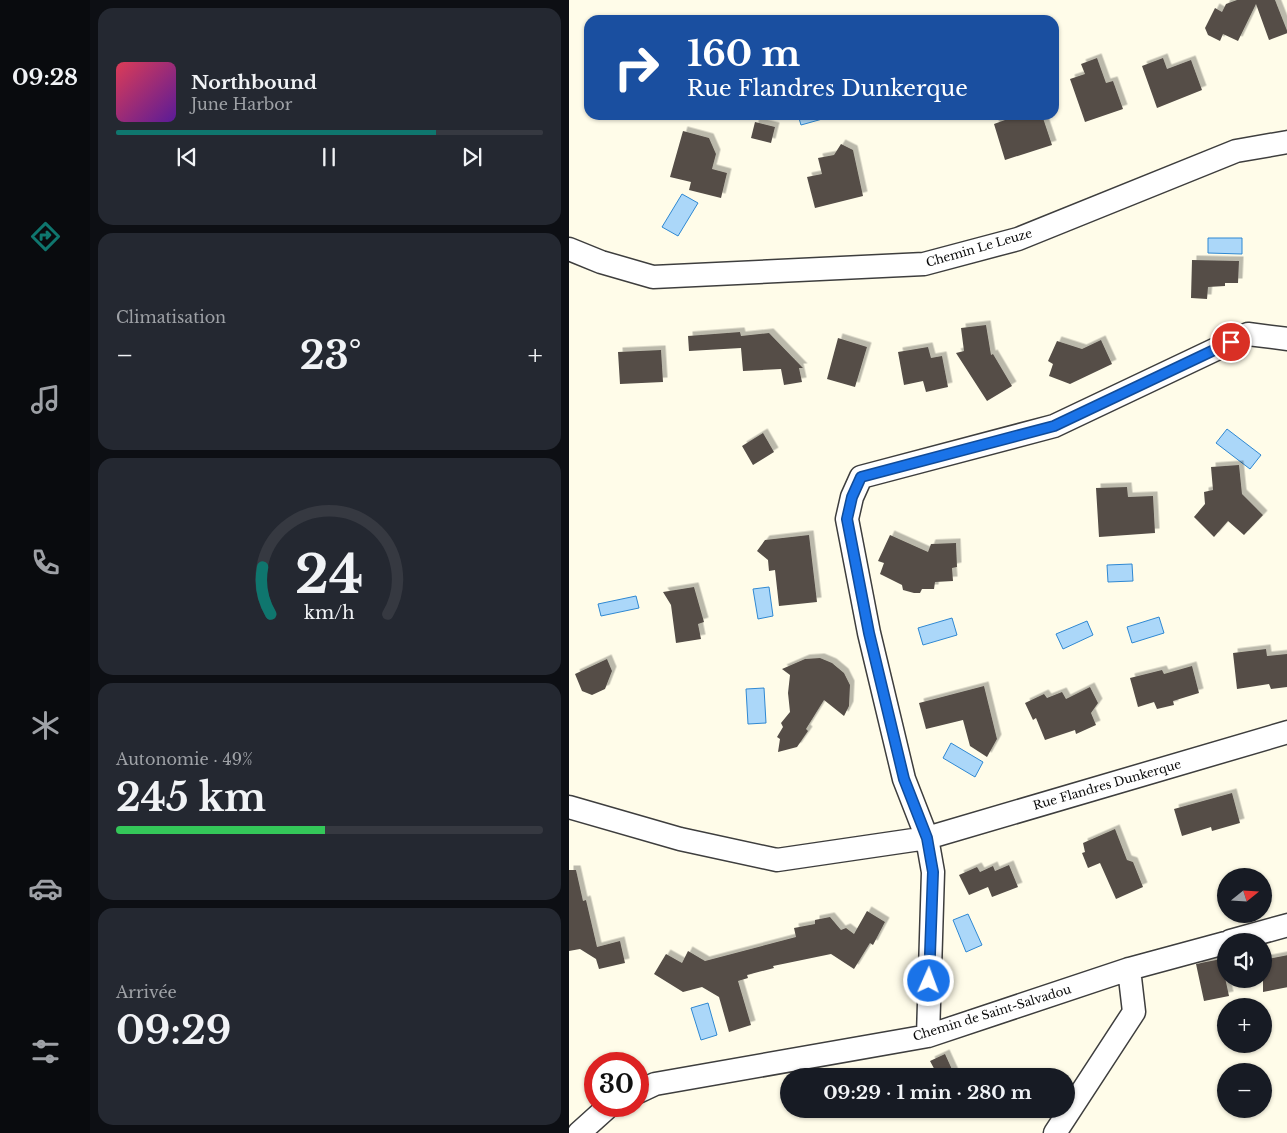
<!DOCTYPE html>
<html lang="fr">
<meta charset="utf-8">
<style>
:root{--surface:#171b24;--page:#242831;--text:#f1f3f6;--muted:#9ea1a6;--line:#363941;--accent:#0f766e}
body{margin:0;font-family:"Libre Baskerville",serif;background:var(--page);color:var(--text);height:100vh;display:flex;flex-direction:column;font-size:19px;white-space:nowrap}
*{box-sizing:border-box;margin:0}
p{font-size:16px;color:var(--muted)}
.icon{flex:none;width:28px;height:28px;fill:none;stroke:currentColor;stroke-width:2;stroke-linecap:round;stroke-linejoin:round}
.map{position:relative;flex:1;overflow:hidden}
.sheet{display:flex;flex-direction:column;gap:8px;padding:8px;background:#0d0f14;width:479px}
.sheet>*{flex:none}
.banner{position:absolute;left:15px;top:15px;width:475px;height:105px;border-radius:15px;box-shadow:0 1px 4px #0004;background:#1a4fa0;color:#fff;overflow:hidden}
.needle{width:32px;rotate:72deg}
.controls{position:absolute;left:648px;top:868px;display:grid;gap:10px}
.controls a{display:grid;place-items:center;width:55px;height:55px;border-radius:50%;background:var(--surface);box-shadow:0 1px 4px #0004;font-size:25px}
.speed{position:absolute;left:15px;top:1052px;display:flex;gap:10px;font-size:25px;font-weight:700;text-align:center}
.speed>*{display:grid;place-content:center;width:65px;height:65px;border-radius:50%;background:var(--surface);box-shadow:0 1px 4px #0004;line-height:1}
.speed .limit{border:8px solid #d22;background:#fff;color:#111}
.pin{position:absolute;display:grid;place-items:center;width:42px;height:42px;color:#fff;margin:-21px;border:2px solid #fff;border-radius:50%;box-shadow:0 1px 5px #0007}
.me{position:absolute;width:55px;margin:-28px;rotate:2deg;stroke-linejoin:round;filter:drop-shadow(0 0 4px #0008)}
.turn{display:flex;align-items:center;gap:18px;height:105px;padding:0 20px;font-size:22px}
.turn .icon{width:65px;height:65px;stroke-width:2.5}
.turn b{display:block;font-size:35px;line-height:42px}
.big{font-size:38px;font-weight:700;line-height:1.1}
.sheet .tile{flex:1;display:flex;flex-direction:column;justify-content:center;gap:8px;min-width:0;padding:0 18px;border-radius:15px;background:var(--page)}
.sheet .dial{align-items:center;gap:0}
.dial svg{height:130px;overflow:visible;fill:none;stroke:var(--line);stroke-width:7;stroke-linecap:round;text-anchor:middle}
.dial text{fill:var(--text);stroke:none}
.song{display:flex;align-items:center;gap:15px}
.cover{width:60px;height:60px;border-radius:8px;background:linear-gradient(135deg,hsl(350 70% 55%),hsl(270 70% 35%))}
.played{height:5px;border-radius:2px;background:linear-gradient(90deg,var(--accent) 75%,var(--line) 75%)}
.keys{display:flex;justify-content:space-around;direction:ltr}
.heat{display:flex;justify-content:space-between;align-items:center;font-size:28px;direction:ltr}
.charge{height:8px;border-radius:4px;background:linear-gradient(90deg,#34c759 49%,var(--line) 0)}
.trip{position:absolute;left:211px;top:1068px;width:295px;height:50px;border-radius:25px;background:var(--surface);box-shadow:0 1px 4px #0004;font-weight:700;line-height:50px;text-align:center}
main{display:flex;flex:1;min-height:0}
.menu{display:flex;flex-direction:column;width:90px;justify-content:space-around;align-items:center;background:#090b0e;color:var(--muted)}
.menu .icon{width:35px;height:35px}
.menu .on{color:var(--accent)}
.menu b{font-size:22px;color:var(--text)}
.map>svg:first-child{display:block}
</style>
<main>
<nav class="menu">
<b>09:28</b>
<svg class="icon on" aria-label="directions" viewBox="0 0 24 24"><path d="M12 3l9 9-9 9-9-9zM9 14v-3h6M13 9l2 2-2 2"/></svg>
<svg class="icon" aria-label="music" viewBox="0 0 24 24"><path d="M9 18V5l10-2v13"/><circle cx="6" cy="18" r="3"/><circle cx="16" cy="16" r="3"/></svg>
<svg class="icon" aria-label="phone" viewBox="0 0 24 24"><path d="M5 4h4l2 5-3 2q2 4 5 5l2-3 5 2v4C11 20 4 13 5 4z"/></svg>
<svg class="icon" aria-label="climate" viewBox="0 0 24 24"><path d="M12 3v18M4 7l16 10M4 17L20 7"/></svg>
<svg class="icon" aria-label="car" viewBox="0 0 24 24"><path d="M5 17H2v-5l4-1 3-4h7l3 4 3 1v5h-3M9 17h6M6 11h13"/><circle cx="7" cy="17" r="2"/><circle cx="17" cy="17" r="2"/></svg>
<svg class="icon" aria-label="filters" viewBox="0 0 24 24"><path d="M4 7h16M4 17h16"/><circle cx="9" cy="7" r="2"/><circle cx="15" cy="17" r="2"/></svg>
</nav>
<section class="sheet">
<div class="tile">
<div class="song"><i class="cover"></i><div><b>Northbound</b><p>June Harbor</p></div></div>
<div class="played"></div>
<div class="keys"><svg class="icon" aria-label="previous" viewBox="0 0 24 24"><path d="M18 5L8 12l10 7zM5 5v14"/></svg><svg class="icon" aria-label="pause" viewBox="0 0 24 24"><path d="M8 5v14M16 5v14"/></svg><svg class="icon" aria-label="next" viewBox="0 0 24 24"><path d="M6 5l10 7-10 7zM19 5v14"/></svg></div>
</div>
<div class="tile"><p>Climatisation</p>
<div class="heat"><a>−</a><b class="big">23°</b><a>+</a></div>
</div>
<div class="tile dial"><svg viewBox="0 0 100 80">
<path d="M14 69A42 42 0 1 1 86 69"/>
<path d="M14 69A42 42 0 0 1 9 40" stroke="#0f766e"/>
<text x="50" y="56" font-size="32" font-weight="700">24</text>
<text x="50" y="72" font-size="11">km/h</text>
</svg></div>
<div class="tile"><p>Autonomie · 49%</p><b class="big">245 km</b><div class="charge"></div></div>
<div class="tile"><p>Arrivée</p><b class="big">09:29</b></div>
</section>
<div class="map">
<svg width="719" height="1133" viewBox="0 0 719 1133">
<defs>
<filter id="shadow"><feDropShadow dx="4.5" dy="-4.5" stdDeviation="0" flood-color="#0004"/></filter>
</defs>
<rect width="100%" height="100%" fill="#fffce9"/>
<path fill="#abd7f9" stroke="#2f88d2" d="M 229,115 L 263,115 L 264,116 L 232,125 Z
M 113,194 L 129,203 L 109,236 L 93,227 Z
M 639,238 L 673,238 L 673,254 L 639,253 Z
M 658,429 L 692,455 L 681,469 L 647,443 Z
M 563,564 L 564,581 L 539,582 L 538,565 Z
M 200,587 L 204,616 L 189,619 L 184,589 Z
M 67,596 L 70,608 L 32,616 L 29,604 Z
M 590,617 L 595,633 L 563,643 L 558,627 Z
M 383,618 L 388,635 L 354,645 L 349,628 Z
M 518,621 L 524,635 L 494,649 L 487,634 Z
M 195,688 L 197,723 L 179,724 L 177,689 Z
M 382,743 L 414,762 L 406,777 L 374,758 Z
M 399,914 L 413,945 L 397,952 L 384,920 Z
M 139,1003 L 148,1035 L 132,1040 L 122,1008 Z"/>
<path fill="#544d47" filter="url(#shadow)" d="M 668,0 L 706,0 L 719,33 L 700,40 L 687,4 L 669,41 L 654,34 L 651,41 L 639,35 L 636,28 L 646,8 L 653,12 L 657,4 Z
M 528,58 L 537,83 L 544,81 L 554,109 L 516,122 L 501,79 L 516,74 L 512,64 Z
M 594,58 L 598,69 L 622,60 L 633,90 L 588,108 L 573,66 Z
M 450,115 L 473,115 L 483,145 L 436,160 L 425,124 Z
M 186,122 L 206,127 L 202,143 L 182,138 Z
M 114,131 L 140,138 L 147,154 L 143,169 L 158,173 L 152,198 L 120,190 L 122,182 L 101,177 Z
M 272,144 L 284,150 L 294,196 L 246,208 L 238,177 L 253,174 L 249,158 L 265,155 Z
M 623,260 L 670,261 L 669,283 L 656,283 L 656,286 L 639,287 L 638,299 L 622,298 Z
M 417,325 L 422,355 L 424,354 L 443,386 L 418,401 L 387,353 L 395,351 L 392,328 Z
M 171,332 L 172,336 L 200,333 L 234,368 L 230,368 L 233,382 L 215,385 L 212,369 L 174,371 L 172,348 L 120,351 L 119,336 Z
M 269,338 L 298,347 L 286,387 L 258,379 Z
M 532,340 L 543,364 L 501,384 L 480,376 L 484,364 L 479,361 L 488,341 L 513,349 Z
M 359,347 L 362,358 L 373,356 L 379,387 L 357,392 L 354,381 L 335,385 L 329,352 Z
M 92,350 L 94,382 L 51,384 L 49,352 Z
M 194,433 L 205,452 L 184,465 L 173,446 Z
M 670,465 L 673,494 L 694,515 L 675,535 L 659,521 L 645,537 L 625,517 L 636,504 L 635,492 L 644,490 L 642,467 Z
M 558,487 L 559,497 L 584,496 L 586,533 L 530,537 L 527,488 Z
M 240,535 L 248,602 L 210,606 L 206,570 L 200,571 L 199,560 L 188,551 L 196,540 Z
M 321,535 L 359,552 L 362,544 L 387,543 L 388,567 L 383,568 L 384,581 L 366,582 L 365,589 L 353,589 L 351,593 L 345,593 L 334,590 L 333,585 L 311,574 L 315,563 L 309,561 Z
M 125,587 L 135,622 L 129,624 L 132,639 L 107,643 L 102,605 L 94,592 Z
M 697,649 L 698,656 L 719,654 L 719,687 L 702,689 L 700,684 L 668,689 L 664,653 Z
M 251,658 L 263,663 L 275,673 L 281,685 L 280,706 L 275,716 L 255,700 L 237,729 L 239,731 L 228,747 L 209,752 L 211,739 L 208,737 L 214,727 L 212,723 L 221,712 L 219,693 L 221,675 L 213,669 L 236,659 Z
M 38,659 L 43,671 L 36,689 L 23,695 L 13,691 L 6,674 Z
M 623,666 L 630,693 L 604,701 L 605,705 L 588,709 L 585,702 L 569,707 L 561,678 L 593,670 L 595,674 Z
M 415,686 L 428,739 L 418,757 L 401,746 L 394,720 L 357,729 L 350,703 Z
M 521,687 L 529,703 L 522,713 L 527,725 L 507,734 L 506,730 L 476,740 L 467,718 L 464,720 L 456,703 L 475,694 L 478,698 L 493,692 L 497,699 Z
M 663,793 L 671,823 L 643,831 L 642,827 L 613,836 L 605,809 Z
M 546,829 L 558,860 L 564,862 L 574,887 L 547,899 L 531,863 L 519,868 L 513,853 L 516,852 L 514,843 Z
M 440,865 L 449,887 L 423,897 L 419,887 L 400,895 L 390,875 L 408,867 L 411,872 L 424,866 L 426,871 Z
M 0,870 L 7,870 L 14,901 L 17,900 L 28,947 L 51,941 L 56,963 L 30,969 L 27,959 L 11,949 L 0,951 Z
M 298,911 L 316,922 L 304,945 L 301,943 L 285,969 L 262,954 L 204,966 L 205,968 L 178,975 L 179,978 L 169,981 L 182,1025 L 160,1032 L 150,997 L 133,987 L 114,992 L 85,974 L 97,954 L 113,963 L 119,951 L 136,961 L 227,937 L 225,928 L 246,924 L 246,920 L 261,917 L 272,930 L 277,928 L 285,934 Z
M 719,955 L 719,987 L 694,992 L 694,960 Z
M 652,959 L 660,996 L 635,1001 L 627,964 Z
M 376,1054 L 386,1076 L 369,1076 L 361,1061 Z"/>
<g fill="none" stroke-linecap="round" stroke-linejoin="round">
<defs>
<path id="street" d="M 0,249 L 32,262 L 84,277 L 355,264 L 449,239 L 667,151 L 719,142
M 0,807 L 111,839 L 208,860 L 358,838 L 719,732
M 661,941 L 719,925
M 359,1036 L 364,872 L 358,838 L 335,779 L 300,633 L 278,519 L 283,497 L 292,477 L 485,426 L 679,334 L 719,339
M 69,1092 L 86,1084 L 359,1036 L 560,969 L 656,943
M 10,1133 L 40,1106
M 486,1133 L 565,1012 L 560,969"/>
</defs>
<use href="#street" stroke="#3e3e3e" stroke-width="25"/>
<use href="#street" stroke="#fff" stroke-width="22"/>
</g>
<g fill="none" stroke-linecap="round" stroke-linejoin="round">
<defs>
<path id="route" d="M 360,981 L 364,872 L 358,838 L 335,779 L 300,633 L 278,519 L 283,497 L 292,477 L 485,426 L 662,342"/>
</defs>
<use href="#route" stroke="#114b97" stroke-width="12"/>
<use href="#route" stroke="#1a73e8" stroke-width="9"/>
</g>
<g text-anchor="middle" stroke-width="5" stroke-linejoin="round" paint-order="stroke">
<g font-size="12" fill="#0b0b0b" stroke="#fff">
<text transform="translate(410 248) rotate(-16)" y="4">Chemin Le Leuze</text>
<text transform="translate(538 785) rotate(-16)" y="4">Rue Flandres Dunkerque</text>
<text transform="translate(423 1013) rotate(-17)" y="4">Chemin de Saint-Salvadou</text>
</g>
</g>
</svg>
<div class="controls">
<a><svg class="needle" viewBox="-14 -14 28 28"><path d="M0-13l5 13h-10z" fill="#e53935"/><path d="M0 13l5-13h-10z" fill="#9ea1a6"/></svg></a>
<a><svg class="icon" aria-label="sound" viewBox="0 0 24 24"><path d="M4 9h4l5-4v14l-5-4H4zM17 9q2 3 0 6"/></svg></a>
<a>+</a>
<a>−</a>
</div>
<div class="speed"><div class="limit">30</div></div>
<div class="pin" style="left:662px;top:342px;background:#d93025"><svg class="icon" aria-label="arrive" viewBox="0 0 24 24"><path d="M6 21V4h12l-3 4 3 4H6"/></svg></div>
<svg class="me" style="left:360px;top:981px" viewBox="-20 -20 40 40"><circle r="17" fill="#1a73e8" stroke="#fff" stroke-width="3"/><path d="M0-11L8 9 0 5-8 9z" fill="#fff"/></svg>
<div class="trip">09:29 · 1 min · 280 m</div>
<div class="banner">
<div class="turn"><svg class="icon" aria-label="right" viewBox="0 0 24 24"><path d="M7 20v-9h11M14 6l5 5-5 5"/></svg><div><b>160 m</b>Rue Flandres Dunkerque</div></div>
</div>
</div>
</main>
